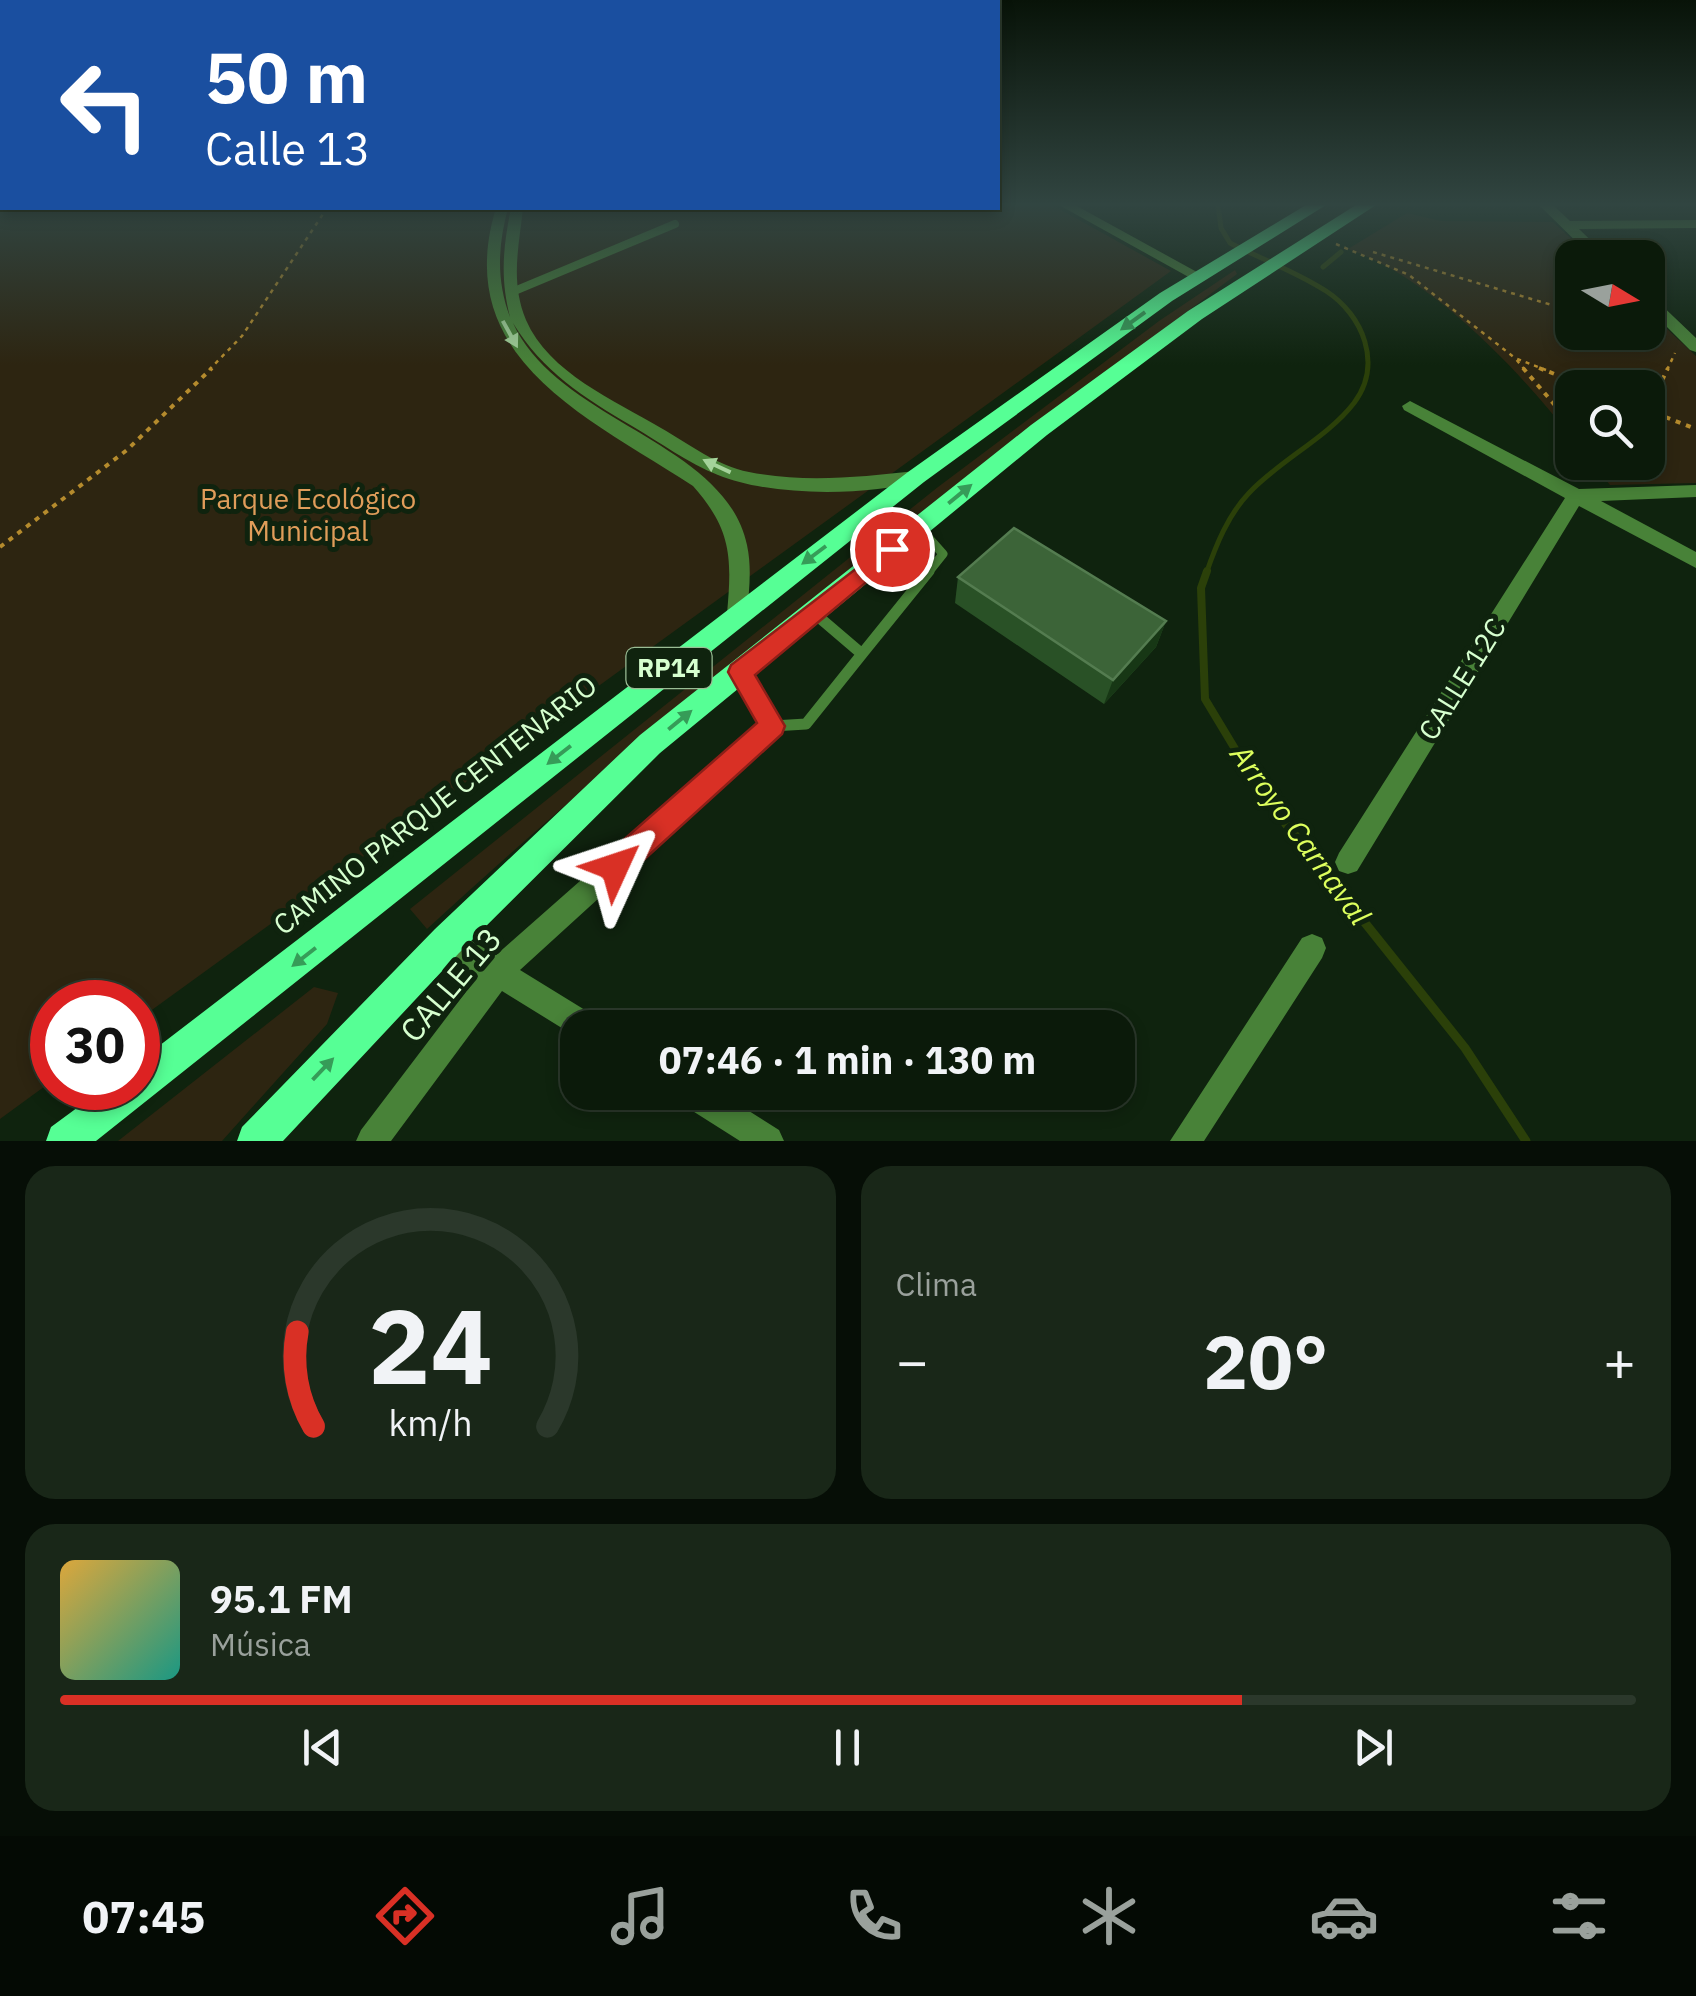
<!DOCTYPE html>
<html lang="es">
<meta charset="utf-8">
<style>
:root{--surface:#0b1a0a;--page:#192718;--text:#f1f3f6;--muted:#9aa19c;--line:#2b382b;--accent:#d93025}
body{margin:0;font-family:"IBM Plex Sans",sans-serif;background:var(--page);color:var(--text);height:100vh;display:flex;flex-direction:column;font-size:38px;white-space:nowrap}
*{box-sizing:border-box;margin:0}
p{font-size:32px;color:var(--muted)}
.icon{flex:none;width:55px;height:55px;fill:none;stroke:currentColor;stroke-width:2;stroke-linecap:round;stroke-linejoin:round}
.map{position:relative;height:1141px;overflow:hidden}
.drawer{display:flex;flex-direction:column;gap:25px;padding:25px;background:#060e06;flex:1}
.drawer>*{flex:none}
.top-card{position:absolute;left:0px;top:0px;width:1000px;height:210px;box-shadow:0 5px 15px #0003,0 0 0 2px var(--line);background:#1a4fa0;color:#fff;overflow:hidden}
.needle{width:65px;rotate:100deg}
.fabs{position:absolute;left:1555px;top:240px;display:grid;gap:20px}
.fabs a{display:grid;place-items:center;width:110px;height:110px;border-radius:20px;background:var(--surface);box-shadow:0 5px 15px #0003,0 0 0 2px var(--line);font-size:50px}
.speed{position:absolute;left:30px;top:980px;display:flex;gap:20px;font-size:50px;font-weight:700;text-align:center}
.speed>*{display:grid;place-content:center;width:130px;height:130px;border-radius:50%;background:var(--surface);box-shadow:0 5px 15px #0003,0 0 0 2px var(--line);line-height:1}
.speed .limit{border:15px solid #d22;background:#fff;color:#111}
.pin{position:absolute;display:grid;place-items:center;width:85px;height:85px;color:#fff;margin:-42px;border:5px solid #fff;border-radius:50%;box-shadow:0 2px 10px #0007}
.me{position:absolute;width:110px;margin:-55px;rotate:48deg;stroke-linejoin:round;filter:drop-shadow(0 0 8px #0008)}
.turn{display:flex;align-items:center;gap:35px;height:210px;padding:0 40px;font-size:45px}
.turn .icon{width:130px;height:130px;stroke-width:2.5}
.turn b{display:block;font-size:70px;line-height:85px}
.big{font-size:75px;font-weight:700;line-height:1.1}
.drawer .card{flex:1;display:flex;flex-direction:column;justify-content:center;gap:15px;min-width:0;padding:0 35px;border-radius:30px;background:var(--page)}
.drawer .dial{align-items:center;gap:0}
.dial svg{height:260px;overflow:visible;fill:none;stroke:var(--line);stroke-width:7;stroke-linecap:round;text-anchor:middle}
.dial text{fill:var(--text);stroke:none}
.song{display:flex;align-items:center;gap:30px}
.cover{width:120px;height:120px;border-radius:15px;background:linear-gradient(135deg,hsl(40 70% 55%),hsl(170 70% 35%))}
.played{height:10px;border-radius:5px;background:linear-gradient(90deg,var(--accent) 75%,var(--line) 75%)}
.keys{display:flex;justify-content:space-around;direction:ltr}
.heat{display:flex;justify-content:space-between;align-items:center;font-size:55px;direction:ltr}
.drawer .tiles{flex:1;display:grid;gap:25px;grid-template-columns:1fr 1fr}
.card:last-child{grid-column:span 2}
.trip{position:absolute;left:560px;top:1010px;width:575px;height:100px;border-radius:30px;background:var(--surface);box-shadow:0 5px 15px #0003,0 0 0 2px var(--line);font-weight:700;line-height:100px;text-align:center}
.tab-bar{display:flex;height:160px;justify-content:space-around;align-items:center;background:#040a04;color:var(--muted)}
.tab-bar .icon{width:70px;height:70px}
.tab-bar .on{color:var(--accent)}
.tab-bar b{font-size:45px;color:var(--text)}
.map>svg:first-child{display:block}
</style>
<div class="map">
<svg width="1696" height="1141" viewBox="0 0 1696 1141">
<rect width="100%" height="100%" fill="#0f230e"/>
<path fill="#2d2511" d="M 0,205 L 1052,205 L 1171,271 L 138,1020 L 138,1002 L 52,1002 L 52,1081 L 0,1119 Z
M 1407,213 L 1441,221 L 1553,222 L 1591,257 L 1572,258 L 1572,332 L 1648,332 L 1648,311 L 1696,356 L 1696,483 L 1610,485 L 1592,463 L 1648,462 L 1648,388 L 1572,388 L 1572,438 C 1518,369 1432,278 1348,249 Z
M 1235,270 L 1237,274 C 959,483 683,693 427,929 L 410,909 L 938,487 L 1159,321 Z
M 314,987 L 338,993 L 327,1024 L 222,1141 L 118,1141 Z"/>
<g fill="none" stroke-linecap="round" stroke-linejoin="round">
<path stroke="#2b4009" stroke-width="5" d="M 1323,267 L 1341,252
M 1206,574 C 1216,545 1228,515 1249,493 C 1280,460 1327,438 1354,403 C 1383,364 1363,315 1326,291 C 1297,272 1261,259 1230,243 L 1221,228 L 1218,205"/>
<path stroke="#2b4009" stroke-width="8" d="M 1207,571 L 1201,588 L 1205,699 L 1264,797 L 1288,827"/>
<path stroke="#2b4009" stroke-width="9" d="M 1286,824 L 1465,1048 L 1526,1141"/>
<path stroke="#b58b2d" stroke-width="2.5" stroke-dasharray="4 5" stroke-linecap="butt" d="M 1336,244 L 1409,275 L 1515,358
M 1373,252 L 1572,311
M 1640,332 L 1664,340
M 209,370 L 242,336 L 327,208
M 1525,370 L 1515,358 L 1546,370
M 1667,370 L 1675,353"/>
<path stroke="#b58b2d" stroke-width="4" stroke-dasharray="5 6" stroke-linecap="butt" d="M 1523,368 L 1572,425
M 1539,368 L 1591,388
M 1648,410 L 1668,368
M 1648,416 L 1650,411 L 1696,429
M 1604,462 L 1614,475
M 1622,474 L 1627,462
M 0,547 L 127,450 L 212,368"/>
<path stroke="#488238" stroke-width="8" d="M 512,292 L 675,224"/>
<path stroke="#488238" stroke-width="9" d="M 919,527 L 943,554 L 927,574"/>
<path stroke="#488238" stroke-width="11" d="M 862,654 L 929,571
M 773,726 L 806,724 L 862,654 L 814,613"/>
<path fill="#488238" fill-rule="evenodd" d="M 1059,205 L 1075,205 L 1206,277 L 1194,280 Z
M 1539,205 L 1553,205 L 1570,221 L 1696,220 L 1696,228 L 1579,229 L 1609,258 L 1593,258 Z
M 496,208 L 508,208 C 498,245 496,280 510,317 C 500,278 503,247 511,208 L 523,208 C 519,246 510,282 526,320 C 549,373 614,400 661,428 C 689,444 717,466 749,472 C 804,483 861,477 916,471 L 925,477 L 922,481 C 866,496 772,497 718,475 C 688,463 661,443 632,426 C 584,398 542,371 513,323 C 558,422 725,441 747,545 C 752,568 749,591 747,614 L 744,620 L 730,620 L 727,614 C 732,558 732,530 693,486 C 588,417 450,359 496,208 Z
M 1648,296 L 1653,297 L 1696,338 L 1696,352 L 1690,350 L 1648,308 Z
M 1410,401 L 1579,489 L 1696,485 L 1696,497 L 1601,501 L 1696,552 L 1696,568 L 1579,506 L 1357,871 L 1348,874 L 1339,871 L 1335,862 L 1339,853 L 1565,498 L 1404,410 L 1402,406 Z
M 740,664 L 748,667 L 780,719 L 784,726 L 780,733 L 520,970 L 598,1018 L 602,1028 L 578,1028 L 578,1038 L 502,991 L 391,1141 L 356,1141 L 361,1130 L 478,976 L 437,951 L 433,941 L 437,931 L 447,927 L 496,955 L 758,724 L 729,673 L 732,667 Z
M 1312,934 L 1322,938 L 1326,948 L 1322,958 L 1204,1141 L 1170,1141 L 1302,938 Z
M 676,1092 L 719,1092 L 779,1130 L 784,1141 L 740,1141 L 680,1103 Z"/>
<path fill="#56ff95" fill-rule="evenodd" d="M 1306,205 L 1326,205 L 1172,301 L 924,482 L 96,1141 L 46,1141 L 51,1127 L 104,1088 L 138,1088 L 138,1062 L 908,472 L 1160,293 Z
M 1356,205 L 1376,205 L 1202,319 L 1047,435 L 660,753 L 459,953 L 283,1141 L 237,1141 L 242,1127 L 435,929 L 640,735 L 1031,425 L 1188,311 Z"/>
</g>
<path fill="#295126" d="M 958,577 L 1166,621 L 1156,647 L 1104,704 L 955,603 Z"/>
<path fill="#173715" d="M 1166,621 L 1156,647 L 1104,704 L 1113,680 Z"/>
<path fill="#3c6438" stroke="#547c50" stroke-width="2.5" d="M 1014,528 L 1166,621 L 1113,680 L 958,577 Z"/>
<defs><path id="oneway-solid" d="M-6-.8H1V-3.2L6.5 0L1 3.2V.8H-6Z" transform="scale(2.5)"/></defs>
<g fill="#369c58">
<use href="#oneway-solid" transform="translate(1133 321) rotate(144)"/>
<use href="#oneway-solid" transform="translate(960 494) rotate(-39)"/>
<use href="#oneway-solid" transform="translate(814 555) rotate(143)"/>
<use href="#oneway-solid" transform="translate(680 720) rotate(-39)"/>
<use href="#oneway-solid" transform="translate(559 755) rotate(142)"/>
<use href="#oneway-solid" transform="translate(304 957) rotate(142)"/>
<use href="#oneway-solid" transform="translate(323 1069) rotate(-46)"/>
</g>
<g fill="#a4d39a">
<use href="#oneway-solid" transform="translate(510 334) rotate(61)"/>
<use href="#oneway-solid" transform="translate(717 466) rotate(-155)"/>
</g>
<linearGradient id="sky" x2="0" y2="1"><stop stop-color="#081308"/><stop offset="0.56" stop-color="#314541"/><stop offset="1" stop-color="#314541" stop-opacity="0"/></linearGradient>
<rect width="1696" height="365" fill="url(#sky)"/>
<path fill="#d93025" stroke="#8d1f18" stroke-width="2.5" d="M 892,541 L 900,543 L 900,554 L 755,675 L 785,726 L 782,734 L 625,877 L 615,881 L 604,877 L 600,867 L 604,857 L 757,723 L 728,672 L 731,665 Z"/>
<g text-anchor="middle" stroke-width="10" stroke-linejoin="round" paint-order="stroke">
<rect fill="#0f230e" stroke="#9abd95" stroke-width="2.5" x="626.5" y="648" width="85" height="40" rx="8"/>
<g font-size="25" font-weight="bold" fill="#d6ffcf">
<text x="669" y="677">RP14</text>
</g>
<g font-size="28" fill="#e09d5a" stroke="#0f230e">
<text x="308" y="509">Parque Ecológico<tspan x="308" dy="32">Municipal</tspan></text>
</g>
<g font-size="28" fill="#d6ffcf" stroke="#0f230e">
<text transform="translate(1462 679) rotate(-58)" y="10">CALLE 12C</text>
<text transform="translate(435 805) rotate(-38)" y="10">CAMINO PARQUE CENTENARIO</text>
</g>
<g font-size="30" font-style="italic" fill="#ddff5d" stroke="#0f230e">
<text transform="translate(1300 835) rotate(54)" y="10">Arroyo Carnaval</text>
</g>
<g font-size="32" fill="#d6ffcf" stroke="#0f230e">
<text transform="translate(451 985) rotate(-50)" y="11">CALLE 13</text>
</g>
</g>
</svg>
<div class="fabs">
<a><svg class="needle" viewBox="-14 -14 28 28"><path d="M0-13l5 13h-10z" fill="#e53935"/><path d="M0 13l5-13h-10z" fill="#9aa19c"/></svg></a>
<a><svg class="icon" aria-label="search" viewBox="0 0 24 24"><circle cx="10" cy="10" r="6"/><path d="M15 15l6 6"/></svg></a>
</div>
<div class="speed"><div class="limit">30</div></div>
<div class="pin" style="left:892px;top:549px;background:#d93025"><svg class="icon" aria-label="arrive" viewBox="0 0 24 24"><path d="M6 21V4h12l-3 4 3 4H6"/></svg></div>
<svg class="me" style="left:615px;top:867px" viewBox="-20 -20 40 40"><path d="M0-17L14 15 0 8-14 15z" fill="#d93025" stroke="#fff" stroke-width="4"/></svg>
<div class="trip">07:46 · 1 min · 130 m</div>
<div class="top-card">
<div class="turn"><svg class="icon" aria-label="left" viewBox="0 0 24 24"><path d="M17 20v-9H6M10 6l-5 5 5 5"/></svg><div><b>50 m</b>Calle 13</div></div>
</div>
</div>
<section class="drawer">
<div class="tiles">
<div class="card dial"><svg viewBox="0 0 100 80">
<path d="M14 69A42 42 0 1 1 86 69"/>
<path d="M14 69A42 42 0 0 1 9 40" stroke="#d93025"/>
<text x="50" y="56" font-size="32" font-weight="700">24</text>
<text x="50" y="72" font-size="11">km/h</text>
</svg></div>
<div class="card"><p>Clima</p>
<div class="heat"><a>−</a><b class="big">20°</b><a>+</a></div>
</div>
<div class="card">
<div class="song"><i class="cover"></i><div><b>95.1 FM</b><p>Música</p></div></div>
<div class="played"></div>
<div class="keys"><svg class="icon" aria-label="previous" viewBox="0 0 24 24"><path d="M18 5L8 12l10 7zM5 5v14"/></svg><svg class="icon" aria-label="pause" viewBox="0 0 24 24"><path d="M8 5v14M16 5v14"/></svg><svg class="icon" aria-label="next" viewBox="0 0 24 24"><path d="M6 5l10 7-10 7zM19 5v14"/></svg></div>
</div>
</div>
</section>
<nav class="tab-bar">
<b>07:45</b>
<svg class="icon on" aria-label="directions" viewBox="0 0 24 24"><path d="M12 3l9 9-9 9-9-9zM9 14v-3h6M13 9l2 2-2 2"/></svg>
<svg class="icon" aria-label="music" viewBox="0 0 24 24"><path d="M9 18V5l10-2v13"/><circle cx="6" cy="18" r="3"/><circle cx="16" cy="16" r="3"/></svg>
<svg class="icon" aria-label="phone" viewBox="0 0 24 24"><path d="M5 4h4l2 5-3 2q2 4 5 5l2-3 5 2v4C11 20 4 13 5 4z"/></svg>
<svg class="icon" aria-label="climate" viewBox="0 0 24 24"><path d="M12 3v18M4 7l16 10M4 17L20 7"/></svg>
<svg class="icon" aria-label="car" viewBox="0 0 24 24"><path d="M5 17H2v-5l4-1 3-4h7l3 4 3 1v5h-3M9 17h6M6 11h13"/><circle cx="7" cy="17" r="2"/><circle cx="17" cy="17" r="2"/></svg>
<svg class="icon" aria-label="filters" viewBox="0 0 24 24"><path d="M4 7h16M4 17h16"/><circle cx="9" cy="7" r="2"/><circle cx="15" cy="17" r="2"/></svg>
</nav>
